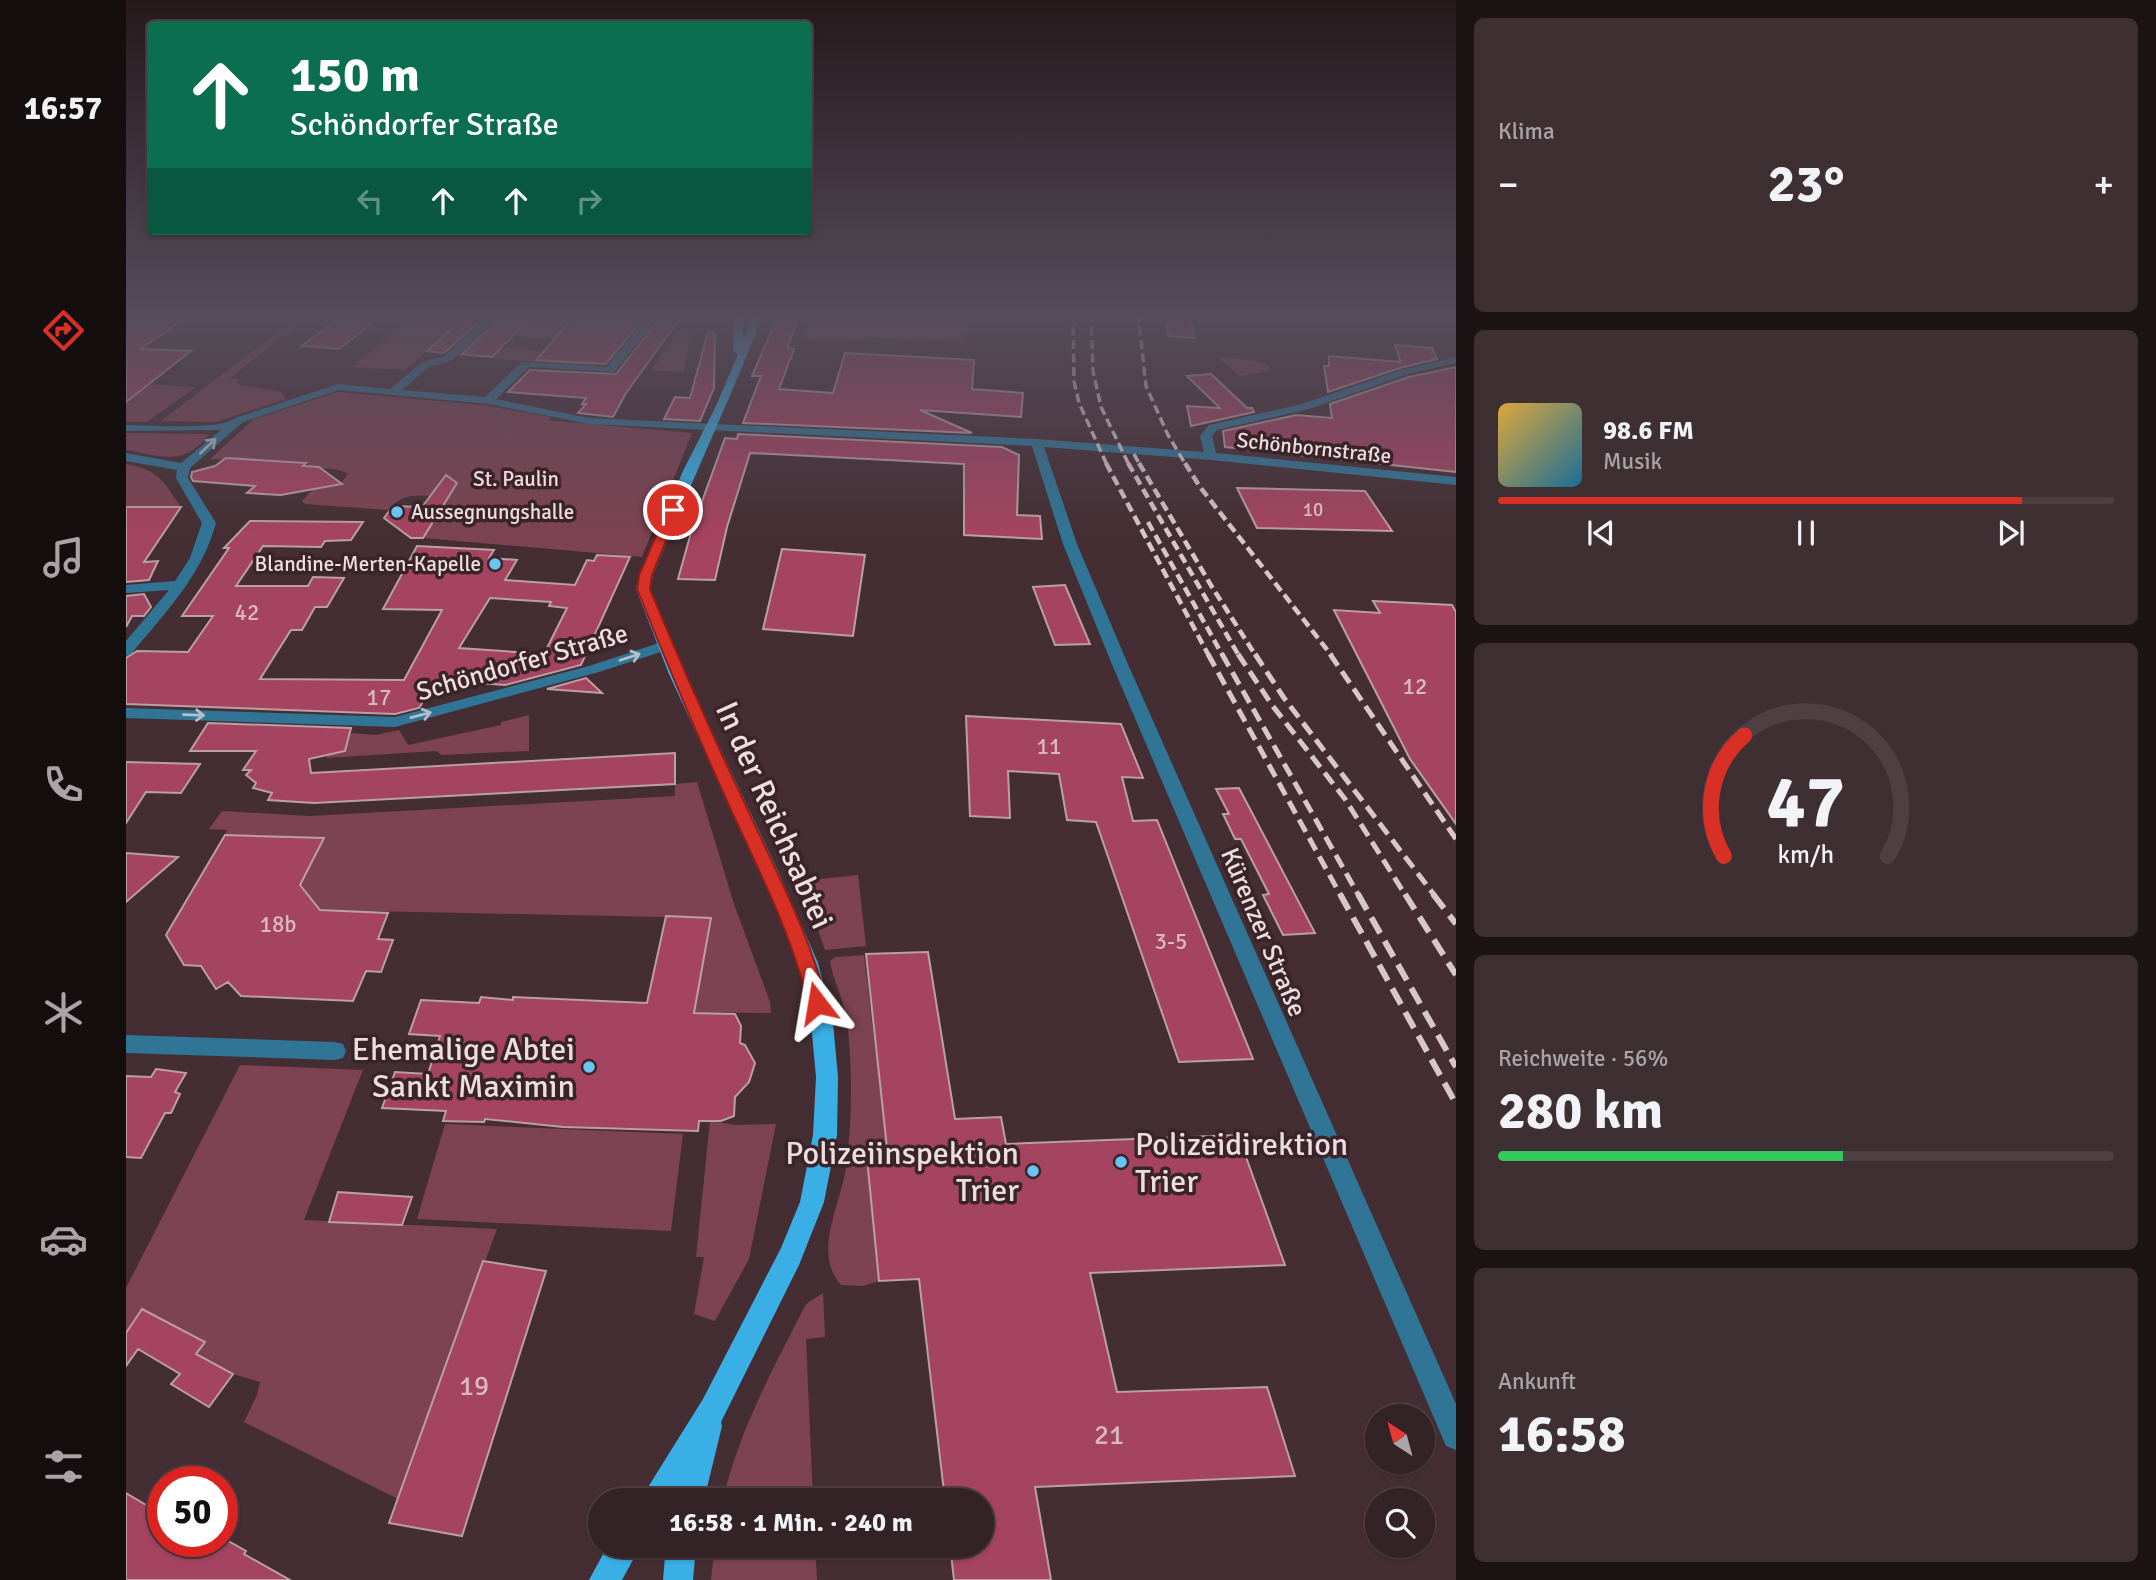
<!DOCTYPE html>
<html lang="de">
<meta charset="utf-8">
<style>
:root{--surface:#332226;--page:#3e2f32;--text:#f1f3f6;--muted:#a9a4a7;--line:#4e3f43;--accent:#d93025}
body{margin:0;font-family:Signika,sans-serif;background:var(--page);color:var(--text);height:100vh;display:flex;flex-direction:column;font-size:26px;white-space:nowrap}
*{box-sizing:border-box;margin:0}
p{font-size:23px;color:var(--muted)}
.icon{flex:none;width:38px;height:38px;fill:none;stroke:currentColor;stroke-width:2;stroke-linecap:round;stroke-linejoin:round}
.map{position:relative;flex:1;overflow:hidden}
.details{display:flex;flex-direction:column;gap:18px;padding:18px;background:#1c1315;width:700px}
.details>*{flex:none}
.banner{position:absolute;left:21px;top:21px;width:665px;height:214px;border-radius:7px;box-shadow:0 2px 5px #0004,0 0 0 2px var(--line);background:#0b6e4f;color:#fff;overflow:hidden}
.needle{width:46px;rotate:324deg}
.controls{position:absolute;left:1239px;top:1404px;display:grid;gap:14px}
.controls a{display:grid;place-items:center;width:70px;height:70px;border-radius:50%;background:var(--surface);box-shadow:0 2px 5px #0004,0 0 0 2px var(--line);font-size:35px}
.speed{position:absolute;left:21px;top:1466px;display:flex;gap:14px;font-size:35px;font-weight:700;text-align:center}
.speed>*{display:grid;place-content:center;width:91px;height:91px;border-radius:50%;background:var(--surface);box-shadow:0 2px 5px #0004,0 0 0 2px var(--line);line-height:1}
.speed .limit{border:10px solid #d22;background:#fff;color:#111}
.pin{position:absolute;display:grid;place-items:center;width:60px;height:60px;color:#fff;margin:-30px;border:4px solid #fff;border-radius:50%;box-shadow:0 2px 7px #0007}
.me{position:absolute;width:77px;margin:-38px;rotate:346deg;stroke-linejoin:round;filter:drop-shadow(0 0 5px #0008)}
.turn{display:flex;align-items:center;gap:24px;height:147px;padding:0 28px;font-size:32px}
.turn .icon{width:91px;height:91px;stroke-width:2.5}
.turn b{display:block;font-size:49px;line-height:60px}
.lanes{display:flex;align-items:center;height:66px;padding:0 28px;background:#0003;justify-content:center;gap:35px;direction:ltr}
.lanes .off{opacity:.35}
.big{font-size:52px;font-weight:800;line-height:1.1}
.details .widget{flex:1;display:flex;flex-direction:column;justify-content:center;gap:10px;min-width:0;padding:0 24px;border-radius:10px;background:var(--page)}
.details .dial{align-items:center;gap:0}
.dial svg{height:182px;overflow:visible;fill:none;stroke:var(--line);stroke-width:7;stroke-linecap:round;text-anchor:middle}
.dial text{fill:var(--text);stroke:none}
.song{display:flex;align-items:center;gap:21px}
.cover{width:84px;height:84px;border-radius:10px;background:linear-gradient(135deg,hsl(40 70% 55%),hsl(200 70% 35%))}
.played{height:7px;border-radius:4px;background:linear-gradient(90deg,var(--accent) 85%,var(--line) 85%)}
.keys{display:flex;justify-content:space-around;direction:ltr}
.heat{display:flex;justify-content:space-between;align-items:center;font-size:38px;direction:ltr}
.charge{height:10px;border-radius:5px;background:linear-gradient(90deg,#34c759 56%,var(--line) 0)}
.trip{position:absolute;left:462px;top:1488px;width:406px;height:70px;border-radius:35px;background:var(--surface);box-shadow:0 2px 5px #0004,0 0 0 2px var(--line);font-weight:800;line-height:70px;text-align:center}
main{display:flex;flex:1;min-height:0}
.menu{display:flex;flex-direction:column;width:126px;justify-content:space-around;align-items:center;background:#140e0f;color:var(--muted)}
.menu .icon{width:49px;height:49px}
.menu .selected{color:var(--accent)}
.menu b{font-size:32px;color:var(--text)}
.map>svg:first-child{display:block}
</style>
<main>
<nav class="menu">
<b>16:57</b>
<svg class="icon selected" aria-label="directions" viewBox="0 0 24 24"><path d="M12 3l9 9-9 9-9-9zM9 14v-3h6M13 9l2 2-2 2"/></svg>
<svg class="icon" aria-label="music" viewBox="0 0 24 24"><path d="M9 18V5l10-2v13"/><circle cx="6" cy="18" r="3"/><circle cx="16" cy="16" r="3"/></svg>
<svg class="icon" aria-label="phone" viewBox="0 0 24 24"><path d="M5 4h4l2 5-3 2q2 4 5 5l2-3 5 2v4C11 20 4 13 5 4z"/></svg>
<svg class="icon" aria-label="climate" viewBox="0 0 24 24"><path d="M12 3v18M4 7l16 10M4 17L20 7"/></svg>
<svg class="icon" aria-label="car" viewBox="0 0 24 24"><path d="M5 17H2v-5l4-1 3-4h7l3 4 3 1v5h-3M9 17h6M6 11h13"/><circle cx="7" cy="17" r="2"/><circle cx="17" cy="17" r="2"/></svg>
<svg class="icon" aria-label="filters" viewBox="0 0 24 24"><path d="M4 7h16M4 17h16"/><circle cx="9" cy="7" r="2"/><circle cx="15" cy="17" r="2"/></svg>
</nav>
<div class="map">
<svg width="1330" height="1580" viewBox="0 0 1330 1580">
<rect width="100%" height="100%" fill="#442e33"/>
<path fill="#7d4352" d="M 292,313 L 343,313 L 280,370 L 226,367 Z
M 686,313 L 848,313 L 838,343 L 739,336 L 737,341 L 677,339 Z
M 403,317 L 484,323 L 494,345 L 357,333 L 365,326 L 392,328 Z
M 172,320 L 178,320 L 104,378 L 113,379 L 111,383 L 115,385 L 155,392 L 160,399 L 90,422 L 35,421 L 129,349 Z
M 554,328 L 565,331 L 558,372 L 525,370 Z
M 345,345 L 486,357 L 478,363 L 463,366 L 332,356 Z
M 1092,357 L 1131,361 L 1143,366 L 1144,371 L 1114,376 Z
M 6,383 L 70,387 L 21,422 L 0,422 L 0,402 L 8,396 Z
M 212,392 L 356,405 L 425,417 L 423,420 L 430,421 L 566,433 L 516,557 L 297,538 L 322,497 C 299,496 277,490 262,510 L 179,504 L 176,501 L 189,487 L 215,483 L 222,474 C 209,465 190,472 179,463 L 84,459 L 128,419 Z
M 0,433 L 78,434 L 83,435 C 57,467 36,456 0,450 Z
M 0,464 C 33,470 37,481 55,507 L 0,507 Z
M 403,715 L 403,751 L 316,755 L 310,751 L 200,758 L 205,749 L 220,748 L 224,733 L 250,735 L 273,730 L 282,745 L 375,725 L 375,722 Z
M 571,782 L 608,904 L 644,1002 L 645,1013 L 563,1012 L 574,981 L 585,918 L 194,910 L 174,885 L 197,838 L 99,835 L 101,830 L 83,829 L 96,811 L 184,816 L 549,796 L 549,784 Z
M 732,875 L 740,946 L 699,950 L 675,881 Z
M 738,955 L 761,1148 L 740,1149 L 753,1281 L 737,1286 L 715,1285 C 686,1252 715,1205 720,1167 C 726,1121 727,1069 721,1023 C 719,1001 707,982 704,961 L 709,957 Z
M 114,1065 L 237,1070 L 178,1220 L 371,1229 L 272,1499 L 118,1422 L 131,1395 L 134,1382 L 107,1374 L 70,1354 L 78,1342 L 17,1310 L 0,1333 L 0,1288 Z
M 584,1121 L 610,1125 L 650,1124 L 623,1259 L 589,1321 L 568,1314 L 578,1257 L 570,1257 Z
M 319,1124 L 557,1134 L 545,1231 L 291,1219 Z
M 697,1293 L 699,1337 L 680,1339 L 687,1500 L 597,1500 C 613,1430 648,1367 680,1304 Z
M 589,1545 L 689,1545 L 691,1580 L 585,1580 Z"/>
<path fill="#a44460" stroke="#ba9fa4" stroke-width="2" fill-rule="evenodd" d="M 0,313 L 66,313 L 15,349 L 65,351 L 0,402 Z
M 219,313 L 259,313 L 213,349 L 176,346 Z
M 332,313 L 363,313 L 318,353 L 301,351 L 332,323 Z
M 380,313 L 409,313 L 366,357 L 336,354 Z
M 451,313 L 522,313 L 480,364 L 410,360 Z
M 538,313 L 558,313 L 500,393 L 487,417 L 452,413 L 460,404 L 456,404 L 460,398 L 382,392 L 404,370 L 490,374 Z
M 653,313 L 675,313 L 661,348 L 668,349 L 653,389 L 707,393 L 719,353 L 848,360 L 846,389 L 897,393 L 895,417 L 794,410 L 846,433 L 617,423 L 635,376 L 626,376 Z
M 1039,313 L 1063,313 L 1068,338 L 1042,336 Z
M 582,332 L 589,333 L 588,388 L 574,421 L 538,419 L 549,397 L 564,398 Z
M 1269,345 L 1306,348 L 1311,359 L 1274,368 L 1202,392 L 1198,366 L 1203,366 L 1203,356 L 1275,362 Z
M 1330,367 L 1330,472 L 1099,447 L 1097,431 L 1170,415 L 1206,418 L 1204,404 L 1283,377 Z
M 1085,374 L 1121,408 L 1126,408 L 1128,412 L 1065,426 L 1061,406 L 1094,408 L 1061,376 Z
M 612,434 L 876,447 L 893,455 L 891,515 L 914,516 L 916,539 L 838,535 L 838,464 L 624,453 L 601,527 L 589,580 L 552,579 L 566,529 L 599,438 L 611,439 Z
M 100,458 L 180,463 L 177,466 L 193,467 L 216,484 L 155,495 L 121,493 L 129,486 L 67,481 L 65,477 L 66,472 L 89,466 Z
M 320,475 L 331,483 L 297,538 L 285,538 L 258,518 L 267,506 L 296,507 Z
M 1111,488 L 1239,491 L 1266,531 L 1131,528 Z
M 0,507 L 55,507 L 18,562 L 32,561 L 23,580 L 0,582 Z
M 124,521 L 237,522 L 225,540 L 199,541 L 195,547 L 137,546 L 110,586 L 182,586 L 187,577 L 218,578 L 201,607 L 189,607 L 176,630 L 165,630 L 134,679 L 278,680 L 316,610 L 257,609 L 291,546 L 368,550 L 363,558 L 391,560 L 379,580 L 449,585 L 461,560 L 468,561 L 471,555 L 504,557 L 455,665 L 379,685 L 311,680 L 293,708 L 269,714 L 0,704 L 0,658 L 11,651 L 62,652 L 87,616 L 56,616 L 103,548 L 98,548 ZM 364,598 L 425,602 L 423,606 L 441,608 L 418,654 L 333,648 Z
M 656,549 L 739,555 L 727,636 L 637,629 Z
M 939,585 L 964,644 L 929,645 L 907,587 Z
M 18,594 L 25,607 L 18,616 L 6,616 L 0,627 L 0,596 Z
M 1247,601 L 1326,605 L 1330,612 L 1330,824 L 1284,759 L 1208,610 L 1254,613 Z
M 460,678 L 476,693 L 421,689 Z
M 840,716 L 995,724 L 1017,778 L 996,777 L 1007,821 L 1031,820 L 1127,1059 L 1053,1062 L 970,822 L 941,820 L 933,774 L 882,771 L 884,818 L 844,816 Z
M 82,723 L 225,728 L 219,751 L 183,759 L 185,773 L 549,753 L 549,784 L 188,803 L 142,800 L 146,793 L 127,788 L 130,783 L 120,775 L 125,770 L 117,770 L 130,751 L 64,751 Z
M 0,762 L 74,764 L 55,793 L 20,792 L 0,823 Z
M 1113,788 L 1189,933 L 1157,935 L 1137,895 L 1143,894 L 1115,839 L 1109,839 L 1097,814 L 1103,814 L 1090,789 Z
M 99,835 L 198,838 L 174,885 L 194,910 L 262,913 L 252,939 L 267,940 L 255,972 L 240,971 L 227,1001 L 115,996 L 102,982 L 90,989 L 75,966 L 58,965 L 40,935 Z
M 0,853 L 52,857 L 0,902 Z
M 540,916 L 585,918 L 568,1013 L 609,1014 L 615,1026 L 614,1043 L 619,1045 L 629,1063 L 623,1082 L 609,1097 L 608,1116 L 595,1121 L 573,1121 L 572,1131 L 437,1127 L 359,1119 L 358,1122 L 317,1121 L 320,1111 L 256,1108 L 269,1072 L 302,1074 L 314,1036 L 283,1034 L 295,1000 L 353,1003 L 355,997 L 387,1000 L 387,997 L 521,1003 Z
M 802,952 L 829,1119 L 875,1117 L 880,1144 L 1112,1135 L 1159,1265 L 964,1273 L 991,1392 L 1141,1387 L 1169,1476 L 909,1487 L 925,1580 L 828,1580 L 824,1545 L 856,1545 L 856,1500 L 819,1500 L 793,1279 L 753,1281 L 740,1148 L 761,1148 L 740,954 Z
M 30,1069 L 60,1073 L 49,1092 L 54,1094 L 45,1113 L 39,1113 L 15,1158 L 0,1157 L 0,1076 L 25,1077 Z
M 212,1192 L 286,1197 L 276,1225 L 203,1222 Z
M 357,1261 L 420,1271 L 336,1536 L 263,1523 Z
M 16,1309 L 79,1342 L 70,1354 L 107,1374 L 83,1407 L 45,1384 L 54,1374 L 12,1349 L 0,1366 L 0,1333 Z
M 0,1493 L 37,1515 L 37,1542 L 104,1542 L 120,1551 L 118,1554 L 164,1580 L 0,1580 Z"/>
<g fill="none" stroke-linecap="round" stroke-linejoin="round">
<path fill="#317596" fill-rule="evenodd" d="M 367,313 L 377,313 L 326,360 L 303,367 L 276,390 L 359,397 L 396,362 L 481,367 L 525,313 L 535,313 L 488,372 L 403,367 L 370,399 L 463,418 L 911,439 L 1078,452 L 1074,436 L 1083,425 L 1176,404 L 1275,370 L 1330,357 L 1330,363 L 1282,374 L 1183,409 L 1091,430 L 1086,436 L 1090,453 L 1330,477 L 1330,485 L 1085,460 L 918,447 L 951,544 L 1001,662 L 1330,1404 L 1330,1450 L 1320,1446 L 985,662 L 937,544 L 906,446 L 463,424 L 362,404 L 213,390 L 117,422 L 64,468 L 62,478 L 90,523 C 76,575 39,613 5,654 L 0,656 L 0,641 L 43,590 L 0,593 L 0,585 L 49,581 L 64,558 L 76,523 L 50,478 L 51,470 L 0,461 L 0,453 L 55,463 L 95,430 L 0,431 L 0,425 C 23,425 93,431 109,418 L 212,384 L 264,389 L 295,363 L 318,356 Z
M 539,641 L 547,646 L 544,649 L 473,672 L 269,727 L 0,718 L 0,708 L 269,717 L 463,666 Z
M 0,1035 L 209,1042 L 217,1044 L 220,1051 L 217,1058 L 209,1060 L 0,1053 Z"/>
<path fill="#39afe6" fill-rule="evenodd" d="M 608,313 L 618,313 L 617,340 L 628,313 L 638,313 C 603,402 563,487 527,575 L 524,589 L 559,674 L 652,871 L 692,963 L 707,1023 L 712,1077 L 711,1135 L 698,1202 L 673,1265 L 595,1422 L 596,1426 L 578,1500 L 548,1500 L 550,1493 L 546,1500 L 514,1500 L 577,1399 L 655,1248 L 674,1202 L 687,1135 L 690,1077 L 685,1023 L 672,963 L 634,871 L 543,674 L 510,589 L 513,575 L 557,471 L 590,406 L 612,354 L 607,351 Z
M 482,1545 L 515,1545 L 496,1580 L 463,1580 Z
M 540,1545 L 570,1545 L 567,1580 L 537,1580 Z"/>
<path stroke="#d7c7ca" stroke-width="3.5" stroke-dasharray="9 4.5" stroke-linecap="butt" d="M 947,313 L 948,381 L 953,403 L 981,465
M 965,313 L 967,371 L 975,407 L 1003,465
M 1012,313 L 1020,386 L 1042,435 L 1060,465
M 1008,454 L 1014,465"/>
<path stroke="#d7c7ca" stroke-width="4.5" stroke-dasharray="10 5" stroke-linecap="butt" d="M 980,463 L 1083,656
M 1002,463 L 1113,656
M 1013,463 L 1086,587 L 1130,656
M 1059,463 L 1074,487 L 1206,656
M 1022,522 L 1097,656"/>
<path stroke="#d7c7ca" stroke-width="5" stroke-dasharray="14 7" stroke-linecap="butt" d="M 1082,654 L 1215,896
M 1096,654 L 1233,896
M 1112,654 L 1146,705 L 1219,799 L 1280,896
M 1129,654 L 1158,698 L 1309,896
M 1204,654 L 1330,839"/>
<path stroke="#d7c7ca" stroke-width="6" stroke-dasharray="18 9" stroke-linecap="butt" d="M 1214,894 L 1330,1104
M 1232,894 L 1330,1067
M 1279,894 L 1330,975
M 1307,894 L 1330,924"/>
</g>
<defs><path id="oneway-shaft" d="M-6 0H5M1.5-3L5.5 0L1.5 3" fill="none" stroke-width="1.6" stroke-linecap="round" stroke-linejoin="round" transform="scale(1.75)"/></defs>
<g stroke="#b4beca">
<use href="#oneway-shaft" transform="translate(82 446) rotate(-43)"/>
<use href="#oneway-shaft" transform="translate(504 657) rotate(-18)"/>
<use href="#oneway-shaft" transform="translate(68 715) rotate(2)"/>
<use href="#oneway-shaft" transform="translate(295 715) rotate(-15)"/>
</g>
<linearGradient id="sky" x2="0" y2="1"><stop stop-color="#25191c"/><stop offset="0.59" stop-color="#564c5b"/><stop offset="1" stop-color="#564c5b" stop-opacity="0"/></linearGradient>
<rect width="1330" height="534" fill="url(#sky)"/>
<path fill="#d93025" stroke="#8d1f18" stroke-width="2" d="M 547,507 L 553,510 L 526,575 L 524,589 C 555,664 587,737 622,810 C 651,873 684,935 701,1003 L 698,1009 L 691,1011 L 684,1009 L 682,1003 C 666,935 634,873 605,810 C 572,737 541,664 511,589 L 513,575 L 541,510 Z"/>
<g fill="#6ac3f1" stroke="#3a2429" stroke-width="2.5">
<circle cx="271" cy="512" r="7"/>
<circle cx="369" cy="564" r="7"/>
<circle cx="463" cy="1067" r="7"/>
<circle cx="995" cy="1162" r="7"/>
<circle cx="907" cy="1171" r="7"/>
</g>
<g text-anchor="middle" stroke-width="7" stroke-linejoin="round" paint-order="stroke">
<g font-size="19" fill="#dab7c0">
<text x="1187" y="516">10</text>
</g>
<g font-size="21" fill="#ecdde0" stroke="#3a2429">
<text transform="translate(1188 448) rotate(6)" y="7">Schönbornstraße</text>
</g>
<g font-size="21" fill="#f4d8dd" stroke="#3a2429">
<text x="390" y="486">St. Paulin</text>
</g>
<g font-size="21" fill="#ecdde0" stroke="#3a2429" text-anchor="start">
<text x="285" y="519">Aussegnungshalle</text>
<text x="355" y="571" text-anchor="end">Blandine-Merten-Kapelle</text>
</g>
<g font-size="23" fill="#dab7c0">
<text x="121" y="620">42</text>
<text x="1289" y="694">12</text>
<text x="253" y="705">17</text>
<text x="923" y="754">11</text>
<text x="152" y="932">18b</text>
<text x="1045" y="949">3-5</text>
</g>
<g font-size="26" fill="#ecdde0" stroke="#3a2429">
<text transform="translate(396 662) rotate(-16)" y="9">Schöndorfer Straße</text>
<text transform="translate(1138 932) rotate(67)" y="9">Kürenzer Straße</text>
</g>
<g font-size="28" fill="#dab7c0">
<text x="348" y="1395">19</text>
<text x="983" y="1444">21</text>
</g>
<g font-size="32" fill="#ecdde0" stroke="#3a2429">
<text transform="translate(649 815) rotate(66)" y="11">In der Reichsabtei</text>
</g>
<g font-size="32" fill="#ecdde0" stroke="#3a2429" text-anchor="end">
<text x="449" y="1060">Ehemalige Abtei<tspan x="449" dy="37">Sankt Maximin</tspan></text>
<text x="1009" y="1155" text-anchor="start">Polizeidirektion<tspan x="1009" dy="37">Trier</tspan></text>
<text x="893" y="1164">Polizeiinspektion<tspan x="893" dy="37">Trier</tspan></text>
</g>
</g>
</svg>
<div class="controls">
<a><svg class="needle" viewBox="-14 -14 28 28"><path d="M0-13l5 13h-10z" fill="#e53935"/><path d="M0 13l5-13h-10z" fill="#a9a4a7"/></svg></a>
<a><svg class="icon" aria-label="search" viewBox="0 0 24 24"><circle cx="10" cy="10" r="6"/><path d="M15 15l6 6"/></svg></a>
</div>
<div class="speed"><div class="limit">50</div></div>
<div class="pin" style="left:547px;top:510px;background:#d93025"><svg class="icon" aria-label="arrive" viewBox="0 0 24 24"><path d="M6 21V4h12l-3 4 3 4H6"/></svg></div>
<svg class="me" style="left:691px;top:1003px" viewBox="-20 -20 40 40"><path d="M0-17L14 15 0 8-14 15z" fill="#d93025" stroke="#fff" stroke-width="4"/></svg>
<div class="trip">16:58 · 1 Min. · 240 m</div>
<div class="banner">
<div class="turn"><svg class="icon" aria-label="ahead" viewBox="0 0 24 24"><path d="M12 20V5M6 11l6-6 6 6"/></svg><div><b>150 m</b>Schöndorfer Straße</div></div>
<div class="lanes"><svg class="icon off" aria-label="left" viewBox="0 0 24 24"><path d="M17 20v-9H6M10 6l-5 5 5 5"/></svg><svg class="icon" aria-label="ahead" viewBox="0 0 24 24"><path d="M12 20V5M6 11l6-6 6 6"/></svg><svg class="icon" aria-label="ahead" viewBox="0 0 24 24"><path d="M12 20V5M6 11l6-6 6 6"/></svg><svg class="icon off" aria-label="right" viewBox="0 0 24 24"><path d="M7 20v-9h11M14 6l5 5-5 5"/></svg></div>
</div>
</div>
<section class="details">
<div class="widget"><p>Klima</p>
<div class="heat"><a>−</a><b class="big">23°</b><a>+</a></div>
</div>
<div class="widget">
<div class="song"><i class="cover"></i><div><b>98.6 FM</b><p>Musik</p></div></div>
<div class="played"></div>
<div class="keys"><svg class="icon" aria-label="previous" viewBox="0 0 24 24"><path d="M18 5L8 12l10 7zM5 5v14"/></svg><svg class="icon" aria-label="pause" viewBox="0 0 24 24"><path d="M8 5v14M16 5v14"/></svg><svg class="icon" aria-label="next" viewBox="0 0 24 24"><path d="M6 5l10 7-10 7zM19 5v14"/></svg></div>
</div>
<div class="widget dial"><svg viewBox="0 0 100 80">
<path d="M14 69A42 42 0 1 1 86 69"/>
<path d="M14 69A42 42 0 0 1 23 16" stroke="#d93025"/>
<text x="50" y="56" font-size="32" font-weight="700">47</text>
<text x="50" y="72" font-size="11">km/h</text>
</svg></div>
<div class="widget"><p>Reichweite · 56%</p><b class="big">280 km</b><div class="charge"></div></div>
<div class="widget"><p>Ankunft</p><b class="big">16:58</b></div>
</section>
</main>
